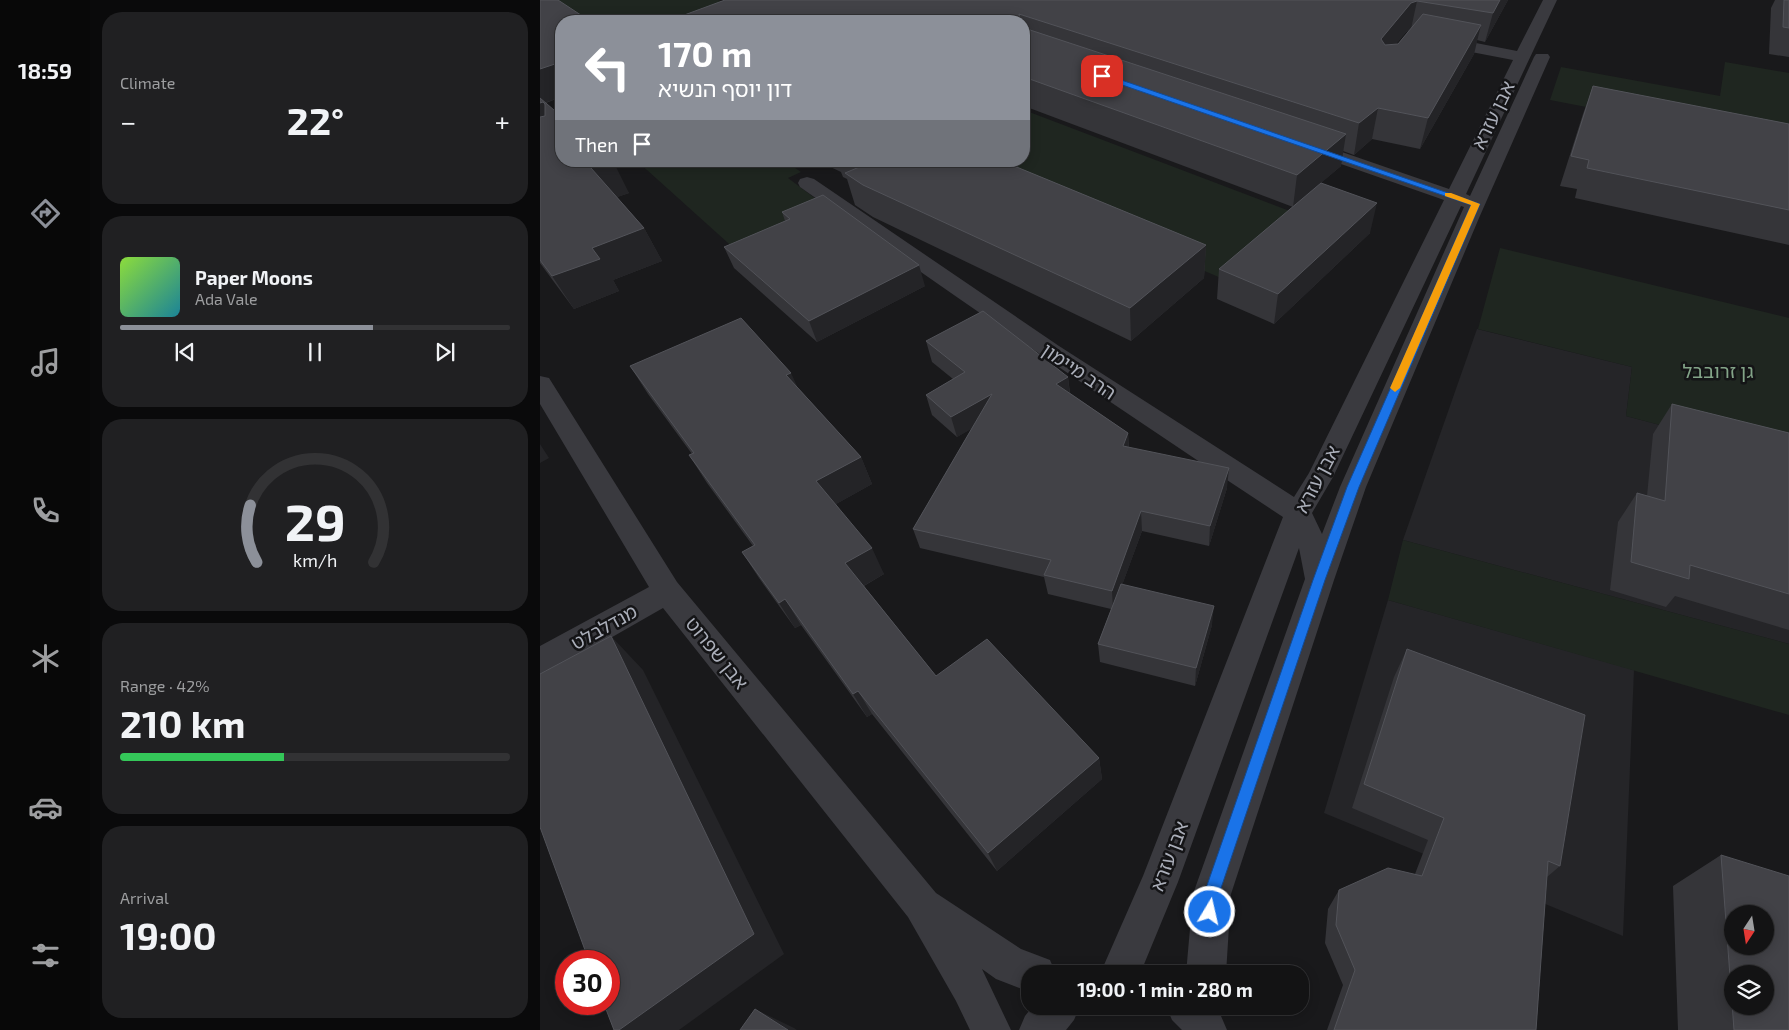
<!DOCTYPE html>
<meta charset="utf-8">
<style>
:root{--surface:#131314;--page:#202022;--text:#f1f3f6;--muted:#9d9ea0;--line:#323234;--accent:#8c9099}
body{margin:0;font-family:"Exo 2","Noto Sans Hebrew",sans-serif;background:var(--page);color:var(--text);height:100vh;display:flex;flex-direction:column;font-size:19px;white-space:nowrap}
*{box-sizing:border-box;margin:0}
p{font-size:16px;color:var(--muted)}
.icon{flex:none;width:28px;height:28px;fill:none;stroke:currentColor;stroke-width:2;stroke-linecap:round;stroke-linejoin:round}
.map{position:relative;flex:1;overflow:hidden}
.sheet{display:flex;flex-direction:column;gap:12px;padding:12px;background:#0a0a0b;width:450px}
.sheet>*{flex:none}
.banner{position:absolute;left:15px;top:15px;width:475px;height:152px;border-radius:20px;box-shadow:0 2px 12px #0003,0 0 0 1px var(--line);background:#8c9099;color:#fff;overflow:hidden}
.needle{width:32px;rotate:192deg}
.buttons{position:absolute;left:1184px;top:905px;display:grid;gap:10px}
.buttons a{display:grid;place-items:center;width:50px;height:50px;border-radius:50%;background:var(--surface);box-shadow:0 2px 12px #0003,0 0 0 1px var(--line);font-size:25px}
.speed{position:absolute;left:15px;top:950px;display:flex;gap:10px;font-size:25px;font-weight:700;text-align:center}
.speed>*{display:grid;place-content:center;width:65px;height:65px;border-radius:50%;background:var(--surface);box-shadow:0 2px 12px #0003,0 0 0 1px var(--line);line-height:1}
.speed .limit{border:8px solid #d22;background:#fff;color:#111}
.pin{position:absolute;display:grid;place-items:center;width:42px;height:42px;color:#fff;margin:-21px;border-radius:10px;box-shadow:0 2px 8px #0006}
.me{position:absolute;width:55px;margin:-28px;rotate:9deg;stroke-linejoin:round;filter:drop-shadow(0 0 4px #0008)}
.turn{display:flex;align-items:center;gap:18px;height:105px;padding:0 20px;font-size:22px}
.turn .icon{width:65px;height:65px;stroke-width:2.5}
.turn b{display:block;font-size:35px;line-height:42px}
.then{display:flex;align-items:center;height:48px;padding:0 20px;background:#0003;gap:10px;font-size:19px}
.big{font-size:38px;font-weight:700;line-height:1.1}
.sheet .card{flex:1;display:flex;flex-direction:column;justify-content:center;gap:8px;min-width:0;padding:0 18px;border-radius:20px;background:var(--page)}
.sheet .dial{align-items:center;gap:0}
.dial svg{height:130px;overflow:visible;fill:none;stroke:var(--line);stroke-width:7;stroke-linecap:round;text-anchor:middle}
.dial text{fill:var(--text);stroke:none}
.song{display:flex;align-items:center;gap:15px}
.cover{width:60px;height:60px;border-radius:8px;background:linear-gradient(135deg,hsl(90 70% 55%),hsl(190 70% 35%))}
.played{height:5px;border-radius:2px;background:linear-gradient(90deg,var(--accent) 65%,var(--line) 65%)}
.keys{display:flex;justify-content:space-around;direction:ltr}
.heat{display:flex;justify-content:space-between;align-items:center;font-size:28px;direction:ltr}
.charge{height:8px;border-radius:4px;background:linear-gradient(90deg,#34c759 42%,var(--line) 0)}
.trip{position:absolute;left:481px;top:965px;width:288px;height:50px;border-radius:20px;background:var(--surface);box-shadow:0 2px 12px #0003,0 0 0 1px var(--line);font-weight:700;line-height:50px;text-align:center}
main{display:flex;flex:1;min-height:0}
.menu{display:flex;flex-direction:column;width:90px;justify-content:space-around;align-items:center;background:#080808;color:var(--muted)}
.menu .icon{width:35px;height:35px}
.menu .current{color:var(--accent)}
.menu b{font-size:22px;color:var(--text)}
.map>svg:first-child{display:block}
</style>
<main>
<nav class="menu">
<b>18:59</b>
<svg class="icon current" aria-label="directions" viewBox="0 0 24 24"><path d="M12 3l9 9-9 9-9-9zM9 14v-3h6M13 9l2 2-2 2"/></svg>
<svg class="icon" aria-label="music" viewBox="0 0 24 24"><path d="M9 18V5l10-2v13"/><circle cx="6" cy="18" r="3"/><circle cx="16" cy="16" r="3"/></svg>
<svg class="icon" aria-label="phone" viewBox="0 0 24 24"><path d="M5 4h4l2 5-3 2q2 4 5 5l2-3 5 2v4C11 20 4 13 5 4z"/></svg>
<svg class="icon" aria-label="climate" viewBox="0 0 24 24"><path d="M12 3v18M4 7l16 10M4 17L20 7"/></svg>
<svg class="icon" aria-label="car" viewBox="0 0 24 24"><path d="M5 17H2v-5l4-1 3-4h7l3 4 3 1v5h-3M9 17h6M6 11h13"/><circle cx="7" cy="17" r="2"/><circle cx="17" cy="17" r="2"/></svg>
<svg class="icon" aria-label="filters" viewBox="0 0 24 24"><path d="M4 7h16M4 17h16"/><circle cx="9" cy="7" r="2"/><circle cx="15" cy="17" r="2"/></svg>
</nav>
<section class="sheet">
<div class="card"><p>Climate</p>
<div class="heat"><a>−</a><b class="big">22°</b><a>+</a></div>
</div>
<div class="card">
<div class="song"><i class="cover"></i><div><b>Paper Moons</b><p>Ada Vale</p></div></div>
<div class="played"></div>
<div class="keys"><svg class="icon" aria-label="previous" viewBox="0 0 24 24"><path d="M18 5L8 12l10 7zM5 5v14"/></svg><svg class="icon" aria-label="pause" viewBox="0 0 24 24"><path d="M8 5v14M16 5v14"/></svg><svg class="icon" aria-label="next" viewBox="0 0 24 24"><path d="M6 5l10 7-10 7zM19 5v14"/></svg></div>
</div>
<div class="card dial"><svg viewBox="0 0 100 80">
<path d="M14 69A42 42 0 1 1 86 69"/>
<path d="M14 69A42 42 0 0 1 10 34" stroke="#8c9099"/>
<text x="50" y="56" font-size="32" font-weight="700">29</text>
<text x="50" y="72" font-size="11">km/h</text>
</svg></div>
<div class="card"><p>Range · 42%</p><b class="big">210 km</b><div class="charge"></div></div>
<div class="card"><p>Arrival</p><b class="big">19:00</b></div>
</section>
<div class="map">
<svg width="1249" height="1030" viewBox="0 0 1249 1030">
<rect width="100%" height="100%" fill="#19191b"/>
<path fill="#252528" d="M 937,329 L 1092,367 L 1086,416 L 1249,459 L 1249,644 L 863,540 Z
M 848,600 L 1094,670 L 1083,936 L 784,813 Z"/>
<path fill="#1f2620" d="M 19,0 L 178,0 L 191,5 L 147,21 L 42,21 L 15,1 Z
M 1185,62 L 1249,73 L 1249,146 L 1010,100 L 1021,67 L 1180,96 Z
M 484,110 L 763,216 L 688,281 L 433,172 L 442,161 L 484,161 Z
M 97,161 L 245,161 L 261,172 L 248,178 L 292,211 L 198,252 Z
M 960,248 L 1249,318 L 1249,459 L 1086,416 L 1092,367 L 938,329 Z
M 863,540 L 1249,644 L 1249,715 L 848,600 Z"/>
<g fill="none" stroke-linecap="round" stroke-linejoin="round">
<path fill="#3a3a3f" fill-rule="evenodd" d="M 1003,0 L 1017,0 L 926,194 L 930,196 L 994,57 L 996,54 L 1008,54 L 1010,57 L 939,218 L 826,487 L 794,580 L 691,894 L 686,974 L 646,974 L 653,894 L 765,579 L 759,548 L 638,882 L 600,974 L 560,974 L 603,876 L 743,517 C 580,410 419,300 260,187 L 258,183 L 260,179 L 267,177 L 274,179 L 519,346 L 754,497 L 769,473 L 904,200 L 761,150 L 758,146 L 761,142 L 767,141 L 773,142 L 909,189 L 973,60 L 900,46 L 895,44 L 892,41 L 895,38 L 900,36 L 977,51 ZM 921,206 L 924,207 L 800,487 L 782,534 L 772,513 L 793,477 Z
M 0,376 L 9,378 L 137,582 L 396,893 L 481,949 L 510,960 L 516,974 L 490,974 L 490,992 L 456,979 L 442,969 L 471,1030 L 430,1030 L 416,1001 L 368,917 L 123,608 L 11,672 L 0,676 L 0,646 L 109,587 L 0,404 Z
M 493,1006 L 540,1006 L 534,1020 L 526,1030 L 479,1030 L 485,1016 Z
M 626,1006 L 674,1006 L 681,1016 L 687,1030 L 642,1030 L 632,1020 Z"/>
</g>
<path fill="#353539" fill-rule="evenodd" d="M 0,0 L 21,21 L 21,97 L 6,103 L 89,193 L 77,197 L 104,228 L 122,261 L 73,280 L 79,291 L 34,309 L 0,263 Z
M 185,0 L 968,0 L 945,42 L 937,40 L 934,54 L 880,149 L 832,139 L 814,155 L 803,151 L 801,166 L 777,186 L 830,233 L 734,324 L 677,299 L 679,269 L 753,207 L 484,106 L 484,21 L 128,21 ZM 870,30 L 858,44 L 855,45 L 866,32 Z
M 1235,0 L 1249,0 L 1249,57 L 1229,54 L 1231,8 Z
M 1053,86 L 1249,124 L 1249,245 L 1035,198 L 1037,189 L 1020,186 L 1043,114 Z
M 278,161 L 462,161 L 666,245 L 664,278 L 591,341 L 333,217 L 315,205 L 307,179 L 303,177 L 301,172 Z
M 242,212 L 385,286 L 277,342 L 194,268 L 184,247 L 245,221 Z
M 386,341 L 528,377 L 530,393 L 588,433 L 589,448 L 687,488 L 669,546 L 602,531 L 582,585 L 672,625 L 655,686 L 560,662 L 558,644 L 571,609 L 508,594 L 504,577 L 380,548 L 373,529 L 432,428 L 417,437 L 392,415 L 386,395 L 413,379 L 392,362 Z
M 90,366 L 258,388 L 321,457 L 332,484 L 296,504 L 344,574 L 324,586 L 396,676 L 559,758 L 562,779 L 457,871 L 332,714 L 327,717 L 261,625 L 255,628 L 219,578 L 202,552 L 213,546 L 167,483 L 149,455 L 152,454 L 108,394 Z
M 1132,404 L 1249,433 L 1249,630 L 1135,596 L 1126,607 L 1070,590 L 1078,522 L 1097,493 L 1107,496 L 1113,434 Z
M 867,649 L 1020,866 L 1007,877 L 996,1030 L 787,1030 L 803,985 L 785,943 L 788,909 L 799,890 L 875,874 L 888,840 L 812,808 L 854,677 Z
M 1181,855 L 1249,1030 L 1138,1030 L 1133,886 Z"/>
<path fill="#242427" d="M 960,0 L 968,0 L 945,42 L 953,13 Z
M 877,1 L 871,29 L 866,32 L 836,69 L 841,39 L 871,3 Z
M 941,25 L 934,54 L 880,149 L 888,118 Z
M 21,62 L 21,97 L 4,103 L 3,102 L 20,133 L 0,140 L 0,69 Z
M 838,108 L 832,139 L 814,155 L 819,123 Z
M 806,134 L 801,166 L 753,207 L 757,175 Z
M 71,161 L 73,161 L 89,193 L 69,200 L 51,168 Z
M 837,203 L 830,233 L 734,324 L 738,294 Z
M 104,228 L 122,261 L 73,280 L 79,291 L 34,309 L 12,276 L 52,248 Z
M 666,245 L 664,278 L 591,341 L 590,308 Z
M 379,265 L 385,286 L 277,342 L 269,321 Z
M 251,373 L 264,401 L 246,375 Z
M 528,377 L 530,397 L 516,384 Z
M 452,394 L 457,415 L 417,437 L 411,417 Z
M 588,433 L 589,454 L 583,446 Z
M 0,444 L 9,458 L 0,463 Z
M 321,457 L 332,484 L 289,508 L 276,481 Z
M 689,468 L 687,488 L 669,546 L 670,526 Z
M 601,511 L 602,531 L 573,610 L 572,591 Z
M 332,548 L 344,574 L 318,589 L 305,563 Z
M 245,599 L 261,625 L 255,628 L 239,603 Z
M 674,606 L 672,625 L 655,686 L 656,668 Z
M 71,636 L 103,670 L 244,954 L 139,1030 L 79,1030 Z
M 318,691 L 332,714 L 327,717 L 313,694 Z
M 559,758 L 562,779 L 457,871 L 448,853 Z
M 215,1009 L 254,1028 L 257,1030 L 248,1030 Z"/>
<path fill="#424247" stroke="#525359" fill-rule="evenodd" d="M 0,0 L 18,0 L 50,21 L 21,21 L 21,62 L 0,69 Z
M 185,0 L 960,0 L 953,13 L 877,1 L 871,3 L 841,39 L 845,45 L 858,44 L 883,14 L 941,25 L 888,118 L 838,108 L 819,123 L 479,14 L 480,21 L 128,21 Z
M 1244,0 L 1249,0 L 1249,28 L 1243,27 Z
M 484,28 L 806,134 L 757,175 L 484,77 Z
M 1053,86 L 1249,124 L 1249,210 L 1047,168 L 1049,160 L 1031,156 Z
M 0,98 L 21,116 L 21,161 L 71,161 L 51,168 L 104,228 L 52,248 L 60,259 L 12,276 L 0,260 L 0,117 L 5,116 L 5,104 L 3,102 L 0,103 Z
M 326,161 L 462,161 L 666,245 L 590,308 L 323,185 L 305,173 L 329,163 Z
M 781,183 L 837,203 L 738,294 L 679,269 Z
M 283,195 L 379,265 L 269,321 L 184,247 L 250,219 L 242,212 Z
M 443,311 L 528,377 L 516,384 L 588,433 L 583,446 L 689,468 L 670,526 L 601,511 L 572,591 L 504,575 L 511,560 L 373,529 L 452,394 L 411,417 L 386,395 L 425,372 L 386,341 Z
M 201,318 L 251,373 L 246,375 L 321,457 L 276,481 L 332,548 L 305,563 L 396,676 L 447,639 L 559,758 L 448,853 L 318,691 L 313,694 L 245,599 L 239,603 L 202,552 L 215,545 L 149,455 L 154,453 L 90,366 Z
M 1132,404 L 1249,433 L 1249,594 L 1150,565 L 1149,579 L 1091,562 L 1097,493 L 1125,501 Z
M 581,584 L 674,606 L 656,668 L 558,644 Z
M 71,636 L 214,934 L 79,1030 L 74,1030 L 64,1004 L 69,1004 L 69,961 L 49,961 L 0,827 L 0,674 Z
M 867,649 L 1045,715 L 1020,866 L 1008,861 L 996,1030 L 794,1030 L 815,970 L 796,925 L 799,890 L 848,868 L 882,876 L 904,818 L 824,784 Z
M 1181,855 L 1249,876 L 1249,1030 L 1194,1030 ZM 1192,914 L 1225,914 L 1225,946 L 1192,946 ZM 1192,974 L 1225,974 L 1225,1006 L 1192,1006 Z
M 215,1009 L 248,1030 L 200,1030 Z"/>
<path fill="#1a73e8" stroke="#114b97" d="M 559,74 L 564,74 L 940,204 L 819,487 L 785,580 L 679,894 L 676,917 L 670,920 L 665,917 L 662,912 L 664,894 L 773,580 L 807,487 L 931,205 L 559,77 Z"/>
<path fill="#f59e0b" d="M 905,193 L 911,193 L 940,204 L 860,388 L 855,392 L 850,388 L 931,205 L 905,196 Z"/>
<g text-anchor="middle" stroke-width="5" stroke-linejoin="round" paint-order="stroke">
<g font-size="19" fill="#abafba" stroke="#141416">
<text transform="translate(953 115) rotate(-64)" y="7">אבן עזרא</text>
<text transform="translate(539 371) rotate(34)" y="7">הרב מיימון</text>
<text transform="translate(777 479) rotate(-62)" y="7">אבן עזרא</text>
<text transform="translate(64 627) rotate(-29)" y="7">מנדלבלט</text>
<text transform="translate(177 653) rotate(51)" y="7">אבן שפרוט</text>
<text transform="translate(629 856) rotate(-69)" y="7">אבן עזרא</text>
</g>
<g font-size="19" fill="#83a488" stroke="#141416">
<text x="1178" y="378">גן זרובבל</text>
</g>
</g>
</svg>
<div class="buttons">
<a><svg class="needle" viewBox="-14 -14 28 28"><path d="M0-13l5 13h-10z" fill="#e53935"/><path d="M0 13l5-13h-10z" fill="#9d9ea0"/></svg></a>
<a><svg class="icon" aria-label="layers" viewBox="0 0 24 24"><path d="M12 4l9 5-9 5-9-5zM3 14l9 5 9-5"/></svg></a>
</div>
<div class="speed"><div class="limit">30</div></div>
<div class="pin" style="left:562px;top:76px;background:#d93025"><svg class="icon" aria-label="arrive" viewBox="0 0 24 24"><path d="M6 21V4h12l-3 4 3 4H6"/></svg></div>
<svg class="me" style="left:670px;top:912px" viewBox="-20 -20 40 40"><circle r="17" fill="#1a73e8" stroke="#fff" stroke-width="3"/><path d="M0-11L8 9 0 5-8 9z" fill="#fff"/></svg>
<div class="trip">19:00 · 1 min · 280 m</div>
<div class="banner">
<div class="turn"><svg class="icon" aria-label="left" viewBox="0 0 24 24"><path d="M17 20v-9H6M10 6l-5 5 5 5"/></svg><div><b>170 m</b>דון יוסף הנשיא</div></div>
<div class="then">Then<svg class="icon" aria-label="arrive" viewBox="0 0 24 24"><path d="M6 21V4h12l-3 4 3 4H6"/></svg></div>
</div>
</div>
</main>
